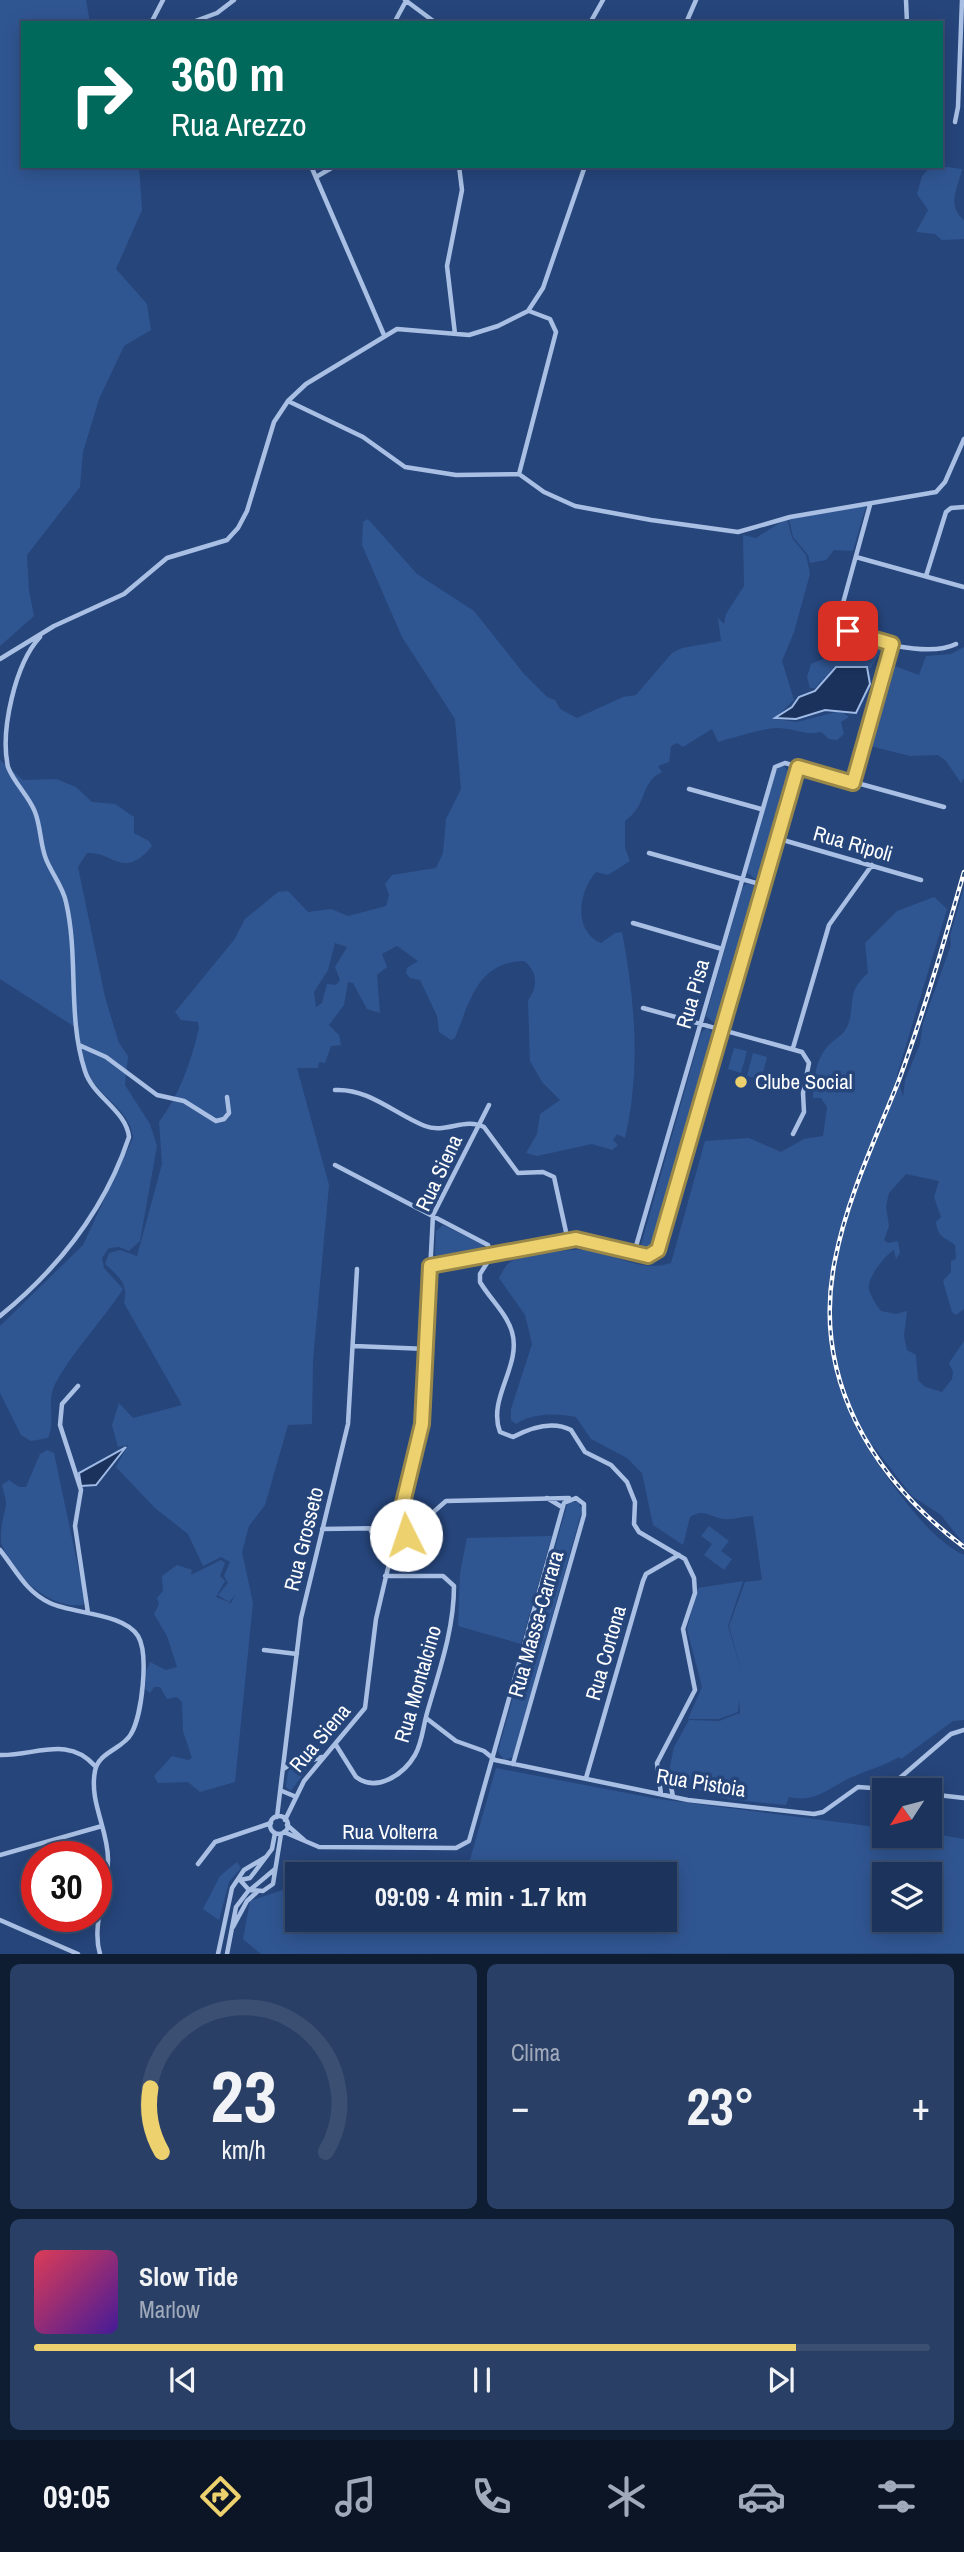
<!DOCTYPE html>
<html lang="pt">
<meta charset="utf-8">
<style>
:root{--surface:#1c345c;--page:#293f65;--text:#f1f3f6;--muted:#a0aabb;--line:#3a4f72;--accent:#edd16e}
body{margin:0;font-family:"Archivo Narrow",sans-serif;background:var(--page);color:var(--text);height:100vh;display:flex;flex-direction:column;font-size:26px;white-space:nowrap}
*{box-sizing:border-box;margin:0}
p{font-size:23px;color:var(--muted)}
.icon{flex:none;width:38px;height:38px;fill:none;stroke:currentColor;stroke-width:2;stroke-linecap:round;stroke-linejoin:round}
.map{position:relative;height:1954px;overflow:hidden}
.sheet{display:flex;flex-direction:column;gap:10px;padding:10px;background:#0f1d33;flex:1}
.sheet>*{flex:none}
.hud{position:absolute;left:21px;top:21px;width:922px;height:147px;border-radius:0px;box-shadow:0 4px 18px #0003,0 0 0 2px var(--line);background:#00695c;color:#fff;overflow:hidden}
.needle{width:46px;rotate:234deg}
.controls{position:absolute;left:872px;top:1778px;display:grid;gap:14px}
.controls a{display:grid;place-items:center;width:70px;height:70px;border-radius:0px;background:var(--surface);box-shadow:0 4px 18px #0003,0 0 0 2px var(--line);font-size:35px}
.speed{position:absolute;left:21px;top:1841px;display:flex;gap:14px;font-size:35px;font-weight:700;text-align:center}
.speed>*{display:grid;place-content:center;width:91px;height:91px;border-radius:50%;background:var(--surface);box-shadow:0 4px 18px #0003,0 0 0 2px var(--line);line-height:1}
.speed .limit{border:10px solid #d22;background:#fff;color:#111}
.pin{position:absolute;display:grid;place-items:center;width:60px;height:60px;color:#fff;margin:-30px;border-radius:14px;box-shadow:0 4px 10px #0006}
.me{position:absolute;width:77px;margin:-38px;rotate:356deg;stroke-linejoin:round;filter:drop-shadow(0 0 5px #0008)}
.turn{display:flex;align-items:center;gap:24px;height:147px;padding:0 35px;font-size:32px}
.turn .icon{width:91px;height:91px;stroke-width:2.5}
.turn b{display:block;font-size:49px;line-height:60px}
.big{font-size:52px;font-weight:800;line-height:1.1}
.sheet .widget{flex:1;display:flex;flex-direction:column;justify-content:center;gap:10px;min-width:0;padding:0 24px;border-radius:10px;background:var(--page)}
.sheet .dial{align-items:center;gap:0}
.dial svg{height:182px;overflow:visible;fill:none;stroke:var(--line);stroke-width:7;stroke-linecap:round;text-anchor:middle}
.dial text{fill:var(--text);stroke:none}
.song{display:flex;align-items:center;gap:21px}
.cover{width:84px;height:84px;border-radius:10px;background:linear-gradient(135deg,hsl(350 70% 55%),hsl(260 70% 35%))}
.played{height:7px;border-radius:4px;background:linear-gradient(90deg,var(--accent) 85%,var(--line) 85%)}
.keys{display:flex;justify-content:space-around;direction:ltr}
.heat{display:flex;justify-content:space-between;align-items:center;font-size:38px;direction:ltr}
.sheet .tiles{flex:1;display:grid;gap:10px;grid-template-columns:1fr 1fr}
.widget:last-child{grid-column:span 2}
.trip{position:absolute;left:285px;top:1862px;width:392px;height:70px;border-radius:0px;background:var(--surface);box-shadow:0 4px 18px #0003,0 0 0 2px var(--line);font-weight:800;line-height:70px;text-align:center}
.tab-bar{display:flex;height:112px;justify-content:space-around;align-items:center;background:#0b1525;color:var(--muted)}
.tab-bar .icon{width:49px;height:49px}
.tab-bar .active{color:var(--accent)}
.tab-bar b{font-size:32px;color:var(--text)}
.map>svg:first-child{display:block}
</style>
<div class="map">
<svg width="964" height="1954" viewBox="0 0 964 1954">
<rect width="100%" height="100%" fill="#26457b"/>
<path fill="#305692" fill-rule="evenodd" d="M 0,0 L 86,0 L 90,23 L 23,23 L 23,166 L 139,166 L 142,210 L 116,269 L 147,304 L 151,330 L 124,346 L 99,399 L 83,452 L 80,487 L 27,555 L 29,591 L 34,616 L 0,646 Z
M 947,167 L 962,169 C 958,188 946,205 964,220 L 964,239 L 942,240 L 935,234 L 916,232 L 928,210 L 917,194 L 922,176 L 929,168 Z
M 866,506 L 853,551 L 834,550 L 826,560 L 810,563 L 808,555 L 793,537 L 789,519 Z
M 787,518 L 792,538 L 806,555 L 810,574 L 794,632 L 782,661 L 794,700 L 774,719 L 797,722 L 840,711 L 849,717 L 841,722 L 844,734 L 837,740 L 829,739 L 821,732 C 806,736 793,728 777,728 C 765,728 731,738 718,742 L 712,729 L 683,747 L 677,743 L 671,746 L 669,762 L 658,766 L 662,772 C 639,783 649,804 625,821 L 625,848 L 630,861 L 608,875 L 596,872 C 579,891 572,931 601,943 L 615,933 L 622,932 C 635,1001 641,1069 625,1138 L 617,1134 L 613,1140 L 618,1145 L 612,1150 L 592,1144 L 537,1156 L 526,1153 L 537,1134 L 540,1114 L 560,1100 L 542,1082 L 530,1061 L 528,1000 C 538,988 538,971 524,961 C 477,962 470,1001 455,1038 L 451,1040 L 439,1032 L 437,1016 L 420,980 L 410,978 L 406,973 L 407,968 L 418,961 L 397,946 L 382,954 L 387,967 L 377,975 L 380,1013 L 367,1009 L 353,983 L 348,982 L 344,1005 L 329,1025 L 339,1035 L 341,1045 L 331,1046 L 325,1063 L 319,1062 L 318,1068 L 297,1068 L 329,1185 L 313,1360 L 312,1424 L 288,1425 L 265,1505 L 249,1526 L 242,1552 L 253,1603 L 235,1782 L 200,1792 L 188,1782 L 158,1783 L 154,1776 L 172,1756 L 188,1760 L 192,1758 L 183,1731 L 182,1702 L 177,1697 L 167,1699 L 160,1687 L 154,1687 L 150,1693 L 145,1689 L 146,1671 L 150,1662 L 166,1670 L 177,1667 L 167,1636 L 154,1614 L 159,1604 L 157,1598 L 163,1591 L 162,1576 L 177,1565 L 192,1570 L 191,1575 L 221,1560 L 225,1563 L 220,1576 L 225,1581 L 216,1597 L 231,1603 L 235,1595 L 229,1602 L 218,1595 L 228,1583 L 224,1576 L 230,1562 L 221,1557 L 203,1566 L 188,1534 L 155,1508 L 116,1467 L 128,1445 L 118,1447 L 112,1425 L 119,1403 L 133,1418 L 182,1405 L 124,1303 C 129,1283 118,1276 105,1264 L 109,1253 L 120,1250 L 137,1256 L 162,1164 L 159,1122 C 180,1094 191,1062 199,1028 L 198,1022 L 181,1020 L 175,1012 L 234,940 L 245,919 L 278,892 L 288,891 L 308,912 L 331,909 L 348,916 L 386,906 L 389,895 L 385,884 L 392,875 L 436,868 L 443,853 L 446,819 L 461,789 L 455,719 L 402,637 L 362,545 L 363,522 L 368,519 L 417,574 L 474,611 L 524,674 L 547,697 L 555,700 L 560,709 L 577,718 L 623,697 L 636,695 L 672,653 L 682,648 L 721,641 L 718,618 L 724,624 L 726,614 L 744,586 L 743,535 L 756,538 ZM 335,943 L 347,947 L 335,967 L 340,980 L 336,985 L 327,984 L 322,1003 L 316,1007 L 314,992 L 328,970 Z
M 846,637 L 870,642 L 882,650 L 871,668 L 834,667 L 815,688 L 810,688 L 807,677 L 811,664 L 828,657 Z
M 964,647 L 964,778 L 961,783 L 946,761 L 938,755 L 910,756 L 870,746 L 892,665 L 919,675 L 926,656 L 951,654 Z
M 0,760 L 23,780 L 56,779 L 76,787 L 92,802 L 115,804 L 134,817 L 134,833 L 149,841 L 152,846 C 123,881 114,851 87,853 L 78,867 L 105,997 L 119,1043 L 128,1056 L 125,1085 L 150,1124 L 157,1146 L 140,1241 L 129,1251 L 119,1247 L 109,1248 L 102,1258 L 104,1268 L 123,1289 C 103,1320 72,1352 55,1384 C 46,1401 56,1422 48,1438 L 31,1441 L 21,1435 L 0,1393 L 0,1326 L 83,1245 L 133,1138 C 131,1112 104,1099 91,1079 C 83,1064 81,1045 78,1029 L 0,979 Z
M 784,766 L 790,774 L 761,876 L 755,879 L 747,872 L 776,769 Z
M 746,884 L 753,885 L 757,891 L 721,1020 L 714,1023 L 706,1016 L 742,889 Z
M 964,887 L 964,1309 L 956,1315 L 952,1312 L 943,1281 L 951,1272 L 951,1261 L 956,1259 L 955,1245 C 945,1237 938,1238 936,1222 L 941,1217 L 934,1197 L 939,1181 L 906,1174 L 889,1193 L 886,1206 L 889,1226 L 884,1240 L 888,1243 L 898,1241 L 900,1253 L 896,1259 L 894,1250 C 885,1255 866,1279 869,1290 C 871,1297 877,1306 881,1311 L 896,1314 L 907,1311 L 904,1336 L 907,1350 L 916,1355 L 918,1380 L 925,1387 L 942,1392 L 952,1379 L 953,1372 L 949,1363 L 964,1341 L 964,1544 L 941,1515 L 912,1496 L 874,1447 L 868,1449 C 891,1483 927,1538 964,1555 L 964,1720 L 953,1721 L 901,1759 L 899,1757 C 885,1765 872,1769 857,1775 C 832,1784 818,1804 789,1797 L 786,1805 C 740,1800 705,1802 669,1771 L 674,1747 L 689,1720 L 719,1721 L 740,1713 L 739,1700 L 738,1712 L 719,1719 L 688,1719 L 702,1687 L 687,1629 L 698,1588 L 743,1581 L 728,1626 L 743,1676 L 729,1626 L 745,1582 L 762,1580 L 753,1516 C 744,1516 733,1520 723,1519 C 710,1517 704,1508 690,1517 L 683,1545 L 653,1525 L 642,1473 L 627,1458 L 591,1439 L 576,1417 C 557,1413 532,1413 516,1424 L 511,1420 L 511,1409 L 532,1344 L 525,1315 L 499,1278 C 503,1271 505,1265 512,1261 C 526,1255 572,1248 587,1250 C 617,1254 640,1273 671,1263 L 705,1141 L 749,1138 L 781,1152 L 804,1139 L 823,1136 L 827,1107 L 821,1098 L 813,1098 C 814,1080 815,1060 828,1046 C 832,1041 840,1037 844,1032 C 859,1010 842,995 868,973 L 865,943 L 897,911 L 934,897 L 947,909 L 897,1075 L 903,1097 L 905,1080 L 920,1044 L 923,1023 L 951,945 L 950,936 Z
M 707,1028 L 716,1035 L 656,1249 L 648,1253 L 641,1245 L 701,1033 Z
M 734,1048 L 747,1051 L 741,1073 L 728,1069 Z
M 753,1053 L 767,1057 L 761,1080 L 747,1076 Z
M 443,1225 L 483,1245 L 484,1251 L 440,1260 L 435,1254 L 436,1231 Z
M 47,1450 L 54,1453 L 85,1600 L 83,1605 C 47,1609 13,1574 1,1543 C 0,1530 3,1518 6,1506 C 7,1500 3,1491 2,1485 L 9,1480 L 19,1487 L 26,1487 L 40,1454 Z
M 572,1502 L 578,1502 L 582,1510 L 513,1757 L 504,1760 L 498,1751 L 567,1505 Z
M 709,1526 L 729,1541 L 721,1551 L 732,1559 L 724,1570 L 704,1555 L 712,1544 L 701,1536 Z
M 552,1536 L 521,1644 L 458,1626 L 460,1573 L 467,1538 Z
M 295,1764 L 307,1769 L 291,1791 L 286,1787 L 288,1772 Z
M 496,1768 L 658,1799 L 884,1828 L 884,1836 L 929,1833 L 964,1839 L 964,1953 L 261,1954 L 243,1939 L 250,1901 L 297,1885 L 298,1920 L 665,1920 L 665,1874 L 466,1874 ZM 884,1874 L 929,1874 L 929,1920 L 884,1920 Z
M 237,1862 L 241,1868 L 229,1882 L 219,1920 L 203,1909 L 220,1876 Z"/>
<path fill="#1a325c" stroke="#9ebae5" stroke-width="2" d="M 836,667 L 867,667 L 870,684 L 856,713 L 825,710 L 796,719 L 775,718 L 792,707 L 799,697 L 815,691 Z
M 126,1447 L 96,1485 L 81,1486 L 79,1473 Z"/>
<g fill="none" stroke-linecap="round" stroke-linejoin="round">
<path stroke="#a9c0e4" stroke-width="4.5" d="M 405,0 L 436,23
M 906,0 L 907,23
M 151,23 L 163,0
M 190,23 L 217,13 L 234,0
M 394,23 L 406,1
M 590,23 L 603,0
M 686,23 L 696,0
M 955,122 L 958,107 L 962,0
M 311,166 L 384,335
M 316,177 L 335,166
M 455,334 L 447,266 L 462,190 L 459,166
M 288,401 L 363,437 L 405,467 L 456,475 L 519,474 L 544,492 L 575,506 L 651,520 L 738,532 L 790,517 L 936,492 L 945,482 L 964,439
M 519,474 L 556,332 L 550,319 L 529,311
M 870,505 L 840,614 L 841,626 C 864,643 930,657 956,644
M 856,557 L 964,587
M 926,576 L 946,512 L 951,508 L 964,507
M 0,659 L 54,626 L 124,594 L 167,558 L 227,540 L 238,528 L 247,511 L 274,422 L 288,401 L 306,384 L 397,329 L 469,335 L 498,326 L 528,311 L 543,288 L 585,166
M 853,783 L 892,644
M 689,789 L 761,809
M 776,838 L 921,880
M 649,853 L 763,885
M 633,923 L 722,949
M 643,1008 L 802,1052 L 809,1063 L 803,1093 L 804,1112 L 793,1134
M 79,1045 L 106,1057 L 157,1095 L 184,1101 L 216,1121 L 224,1119 L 229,1113 L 227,1097
M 793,1048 L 829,925 L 872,865
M 335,1090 C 369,1088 396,1115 425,1126 C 445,1134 465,1117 484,1127 L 518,1173 L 543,1172 L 554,1177 L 568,1241
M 335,1165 L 488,1245 L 492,1255 L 480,1274 L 480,1282 C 490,1299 507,1314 512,1332 C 522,1366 487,1398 500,1432 L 513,1437 C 530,1428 552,1420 571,1430 L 585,1452 L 611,1465 L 627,1482 L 635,1502 L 634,1524 L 639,1532 L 685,1559 L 694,1578 L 695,1593 L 683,1629 L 695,1690 L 657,1763 L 661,1794
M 634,1253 L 775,767 L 785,763 L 944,807
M 430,1266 L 576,1239 L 648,1256 L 656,1253 L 798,767
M 0,1316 C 59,1268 105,1209 129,1137 C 126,1110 93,1097 85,1071 C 67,1016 79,958 66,902 C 63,887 52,874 46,859 C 40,844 41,827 35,812 C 29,796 14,783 8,767 C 0,731 15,664 40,637
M 354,1346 L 427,1349
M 78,1386 L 62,1404 L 60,1425 L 81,1490 L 75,1526 L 88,1613
M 547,1498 L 562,1507
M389 1531a9 9 0 1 1 18 0a9 9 0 1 1-18 0Z
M 395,1523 L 402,1507 L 422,1424 L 433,1215 L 489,1105
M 322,1529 L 390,1528
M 371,1531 L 389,1534
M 404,1538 L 446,1501 L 569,1498
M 0,1550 C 16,1570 26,1592 50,1603 C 73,1614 124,1613 138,1636 C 149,1654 142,1716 131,1734 C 123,1749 98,1752 95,1771 C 89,1802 108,1829 108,1859 C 108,1889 91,1925 100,1954
M 264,1650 L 297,1654
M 426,1718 L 456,1741 L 484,1751 L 495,1760 L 688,1800 L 814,1814 L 823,1812 L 858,1787 L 900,1790
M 336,1745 L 356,1777 C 377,1793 404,1774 415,1755 C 422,1743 423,1727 427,1713 C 439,1671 454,1630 454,1586 L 443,1576 L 385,1576
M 0,1755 C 35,1756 68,1735 95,1766
M 285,1768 L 295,1761 L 306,1762 L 322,1757
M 658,1774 L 671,1786 L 673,1797
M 586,1778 L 643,1581 L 646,1574 L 679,1555
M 887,1789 L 951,1734 L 964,1730
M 282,1791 L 294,1796
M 929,1794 L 964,1798
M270 1825a9 9 0 1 1 18 0a9 9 0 1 1-18 0Z
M 277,1817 L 301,1618 L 348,1424 L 357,1269
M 285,1820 L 304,1781 L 365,1708 L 376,1619 L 392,1551 L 391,1538
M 287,1825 L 304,1840
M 284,1832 L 319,1847 L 456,1848 L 469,1841 L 564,1503 L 576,1498 L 584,1504 L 584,1515 L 513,1764
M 0,1855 L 102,1826
M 198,1864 L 215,1842 L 271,1823
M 249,1890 L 240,1880 L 250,1878 L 266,1857
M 250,1890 L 275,1869
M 0,1920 L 78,1954
M 233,1927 L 247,1901 L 257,1892
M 218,1954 L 232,1888 L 244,1870 L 266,1857 L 272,1849 L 275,1833
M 227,1954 L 236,1907 L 249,1890 L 263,1891 L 273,1884 L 281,1834"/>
<defs>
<path id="rail" d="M 964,872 C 944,942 924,1012 899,1080 C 876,1138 847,1198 835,1260 C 811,1378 872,1478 964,1547"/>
</defs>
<use href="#rail" stroke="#fff" stroke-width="4.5"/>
<use href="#rail" stroke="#26457b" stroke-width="2" stroke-dasharray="5" stroke-linecap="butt"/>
</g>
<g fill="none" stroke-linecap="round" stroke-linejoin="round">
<defs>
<path id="route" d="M 406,1535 L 402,1507 L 422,1424 L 430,1266 L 576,1239 L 648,1256 L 658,1250 L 798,767 L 853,783 L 892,644 L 848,631"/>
</defs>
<use href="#route" stroke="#9a8848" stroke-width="18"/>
<use href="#route" stroke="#edd16e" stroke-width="12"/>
</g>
<circle fill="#edd16e" stroke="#26457b" stroke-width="2.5" cx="741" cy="1082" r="7"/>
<g text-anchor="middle" stroke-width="7" stroke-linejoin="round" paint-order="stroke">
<g font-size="21" fill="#fff" stroke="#26457b">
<text transform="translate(853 844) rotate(16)" y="7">Rua Ripoli</text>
<text transform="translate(693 994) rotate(-74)" y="7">Rua Pisa</text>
<text transform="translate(439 1173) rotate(-65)" y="7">Rua Siena</text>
<text transform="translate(304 1539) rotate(-76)" y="7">Rua Grosseto</text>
<text transform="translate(536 1624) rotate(-74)" y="7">Rua Massa-Carrara</text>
<text transform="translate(606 1653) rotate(-74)" y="7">Rua Cortona</text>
<text transform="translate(418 1684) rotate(-74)" y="7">Rua Montalcino</text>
<text transform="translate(320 1738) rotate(-50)" y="7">Rua Siena</text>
<text transform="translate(701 1783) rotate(9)" y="7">Rua Pistoia</text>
<text x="390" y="1839">Rua Volterra</text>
</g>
<g font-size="21" fill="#fff" stroke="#26457b" text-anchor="start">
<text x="755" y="1089">Clube Social</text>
</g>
</g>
</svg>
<div class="controls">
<a><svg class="needle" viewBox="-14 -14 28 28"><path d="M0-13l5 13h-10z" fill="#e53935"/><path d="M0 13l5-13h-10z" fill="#a0aabb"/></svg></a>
<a><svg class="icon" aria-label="layers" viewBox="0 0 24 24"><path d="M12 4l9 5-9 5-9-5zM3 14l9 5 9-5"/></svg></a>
</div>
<div class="speed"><div class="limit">30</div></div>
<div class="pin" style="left:848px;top:631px;background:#d93025"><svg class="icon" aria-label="arrive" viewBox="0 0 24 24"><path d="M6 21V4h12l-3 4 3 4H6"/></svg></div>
<svg class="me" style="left:406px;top:1535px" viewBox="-20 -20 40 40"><circle r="19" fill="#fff"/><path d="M0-13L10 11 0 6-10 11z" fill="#edd16e"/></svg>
<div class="trip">09:09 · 4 min · 1.7 km</div>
<div class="hud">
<div class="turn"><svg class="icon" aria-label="right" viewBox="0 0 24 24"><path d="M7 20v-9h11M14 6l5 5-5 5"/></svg><div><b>360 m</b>Rua Arezzo</div></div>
</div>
</div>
<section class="sheet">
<div class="tiles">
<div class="widget dial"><svg viewBox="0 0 100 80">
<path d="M14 69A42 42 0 1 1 86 69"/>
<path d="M14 69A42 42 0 0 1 9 41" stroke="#edd16e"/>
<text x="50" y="56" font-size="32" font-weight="700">23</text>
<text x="50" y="72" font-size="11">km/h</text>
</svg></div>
<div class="widget"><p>Clima</p>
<div class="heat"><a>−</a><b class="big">23°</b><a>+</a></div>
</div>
<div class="widget">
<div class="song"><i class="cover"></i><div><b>Slow Tide</b><p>Marlow</p></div></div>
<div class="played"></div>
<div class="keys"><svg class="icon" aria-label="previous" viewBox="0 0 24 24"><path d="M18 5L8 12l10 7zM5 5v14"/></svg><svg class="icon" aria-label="pause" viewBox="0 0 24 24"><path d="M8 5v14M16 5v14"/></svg><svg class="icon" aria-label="next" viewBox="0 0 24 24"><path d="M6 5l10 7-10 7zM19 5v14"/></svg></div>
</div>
</div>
</section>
<nav class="tab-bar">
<b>09:05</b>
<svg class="icon active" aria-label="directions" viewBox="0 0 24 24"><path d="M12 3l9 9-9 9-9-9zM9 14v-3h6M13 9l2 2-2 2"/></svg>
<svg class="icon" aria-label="music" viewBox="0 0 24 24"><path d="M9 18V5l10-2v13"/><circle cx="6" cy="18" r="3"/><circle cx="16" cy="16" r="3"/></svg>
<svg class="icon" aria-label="phone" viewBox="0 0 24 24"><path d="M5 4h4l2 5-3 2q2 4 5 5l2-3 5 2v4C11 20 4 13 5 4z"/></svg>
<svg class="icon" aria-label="climate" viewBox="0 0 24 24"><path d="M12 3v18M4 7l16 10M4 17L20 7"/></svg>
<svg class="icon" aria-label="car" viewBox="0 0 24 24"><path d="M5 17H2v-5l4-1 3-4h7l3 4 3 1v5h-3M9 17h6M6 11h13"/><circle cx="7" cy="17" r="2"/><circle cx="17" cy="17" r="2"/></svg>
<svg class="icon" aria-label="filters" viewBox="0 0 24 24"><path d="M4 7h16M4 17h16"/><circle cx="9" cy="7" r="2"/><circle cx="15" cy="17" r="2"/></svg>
</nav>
